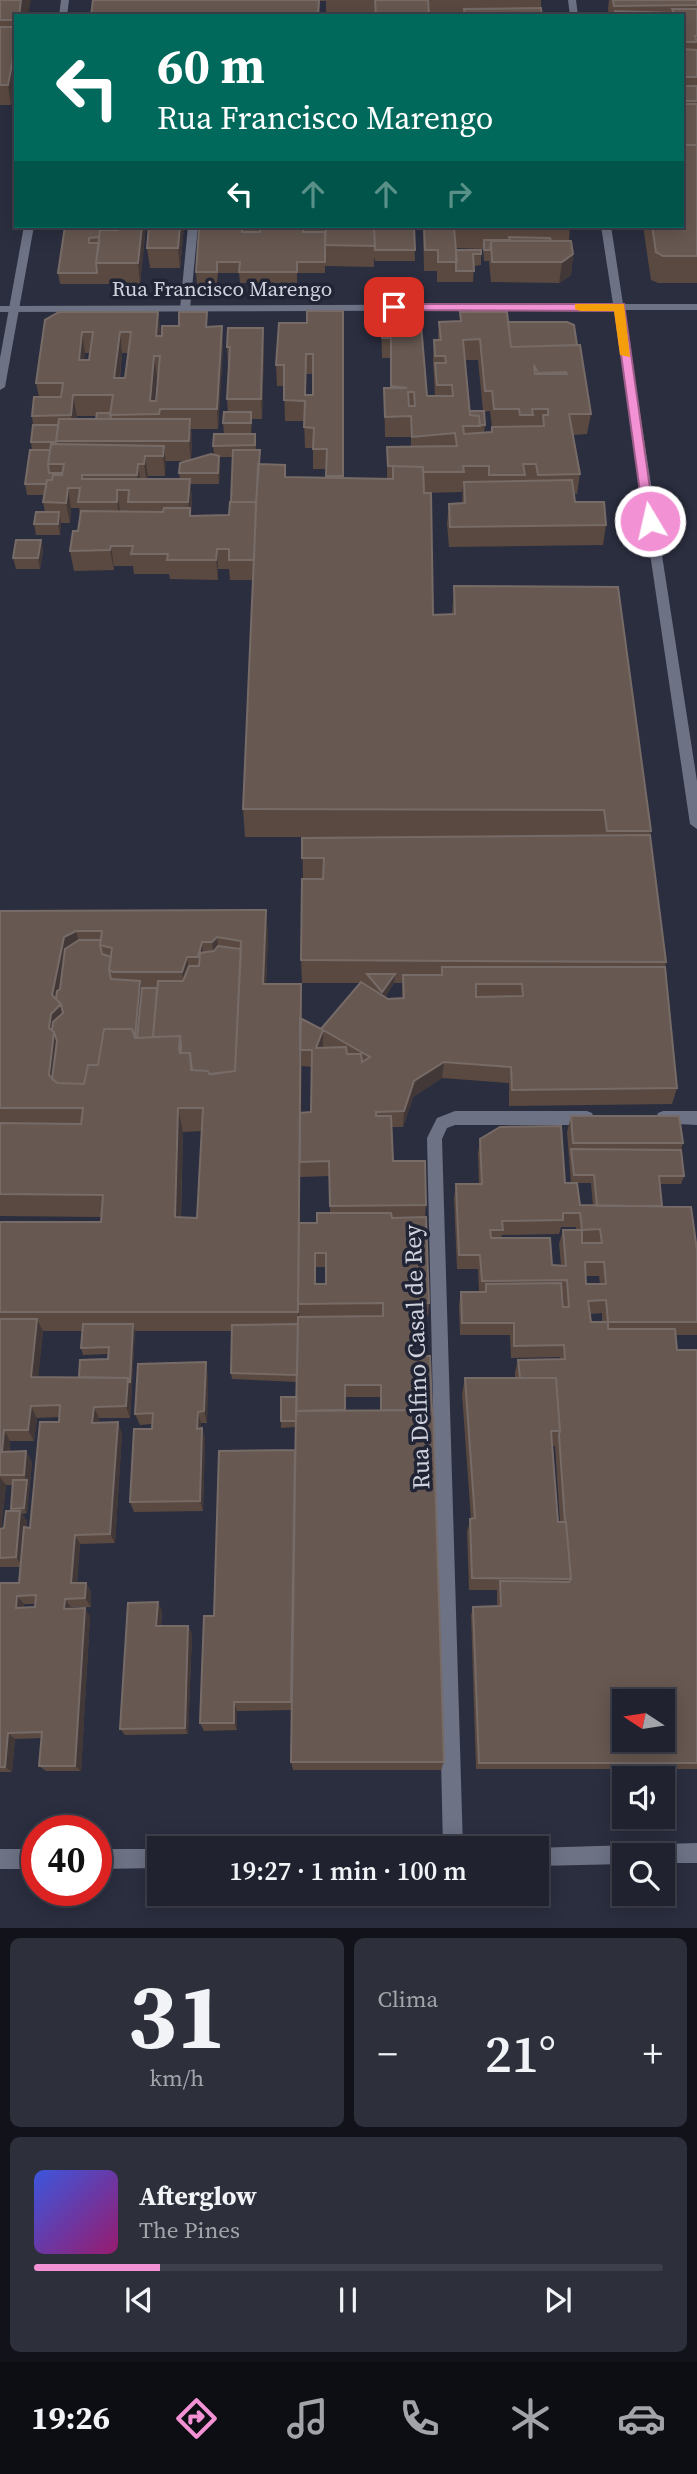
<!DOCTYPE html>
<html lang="pt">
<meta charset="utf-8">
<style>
:root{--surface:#20222f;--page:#2d2f3b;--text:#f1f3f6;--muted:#a2a4aa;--line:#3d3f4b;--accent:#f391d5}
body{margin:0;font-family:"Source Serif 4",serif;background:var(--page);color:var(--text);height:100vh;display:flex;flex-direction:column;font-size:26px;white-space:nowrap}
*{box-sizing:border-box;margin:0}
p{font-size:23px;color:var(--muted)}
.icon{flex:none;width:38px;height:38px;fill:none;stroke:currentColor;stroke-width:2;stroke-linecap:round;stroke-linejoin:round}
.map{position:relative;height:1928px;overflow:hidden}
.details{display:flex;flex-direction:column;gap:10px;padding:10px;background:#12131a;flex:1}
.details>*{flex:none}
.top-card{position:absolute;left:14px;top:14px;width:670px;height:214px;border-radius:0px;box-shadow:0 4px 18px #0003,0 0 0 2px var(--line);background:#00695c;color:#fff;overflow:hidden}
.needle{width:46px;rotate:282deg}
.tools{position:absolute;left:612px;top:1689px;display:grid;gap:14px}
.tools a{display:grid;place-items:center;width:63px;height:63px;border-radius:0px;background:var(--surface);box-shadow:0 4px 18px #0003,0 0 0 2px var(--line);font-size:35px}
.speed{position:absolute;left:21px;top:1815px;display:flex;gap:14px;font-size:35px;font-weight:700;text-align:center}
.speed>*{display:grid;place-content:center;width:91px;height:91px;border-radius:50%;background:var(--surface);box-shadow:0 4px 18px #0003,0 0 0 2px var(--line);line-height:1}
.speed .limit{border:10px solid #d22;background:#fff;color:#111}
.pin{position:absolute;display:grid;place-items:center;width:60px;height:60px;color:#fff;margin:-30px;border-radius:14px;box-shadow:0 4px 10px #0006}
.me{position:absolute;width:77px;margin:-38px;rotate:351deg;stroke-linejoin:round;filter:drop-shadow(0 0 5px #0008)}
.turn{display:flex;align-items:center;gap:24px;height:147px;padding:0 28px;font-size:32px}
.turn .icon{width:91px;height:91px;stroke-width:2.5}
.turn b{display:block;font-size:49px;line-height:60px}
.lanes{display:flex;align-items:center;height:66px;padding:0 28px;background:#0003;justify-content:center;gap:35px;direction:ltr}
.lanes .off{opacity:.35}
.big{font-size:52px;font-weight:600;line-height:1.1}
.details .card{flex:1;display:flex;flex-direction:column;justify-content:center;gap:10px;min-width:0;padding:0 24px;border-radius:10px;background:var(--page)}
.details .dial{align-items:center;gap:0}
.dial b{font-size:91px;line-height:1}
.song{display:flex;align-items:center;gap:21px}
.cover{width:84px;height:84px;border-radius:10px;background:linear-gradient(135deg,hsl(230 70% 55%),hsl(320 70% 35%))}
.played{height:7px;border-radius:4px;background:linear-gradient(90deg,var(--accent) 20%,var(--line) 20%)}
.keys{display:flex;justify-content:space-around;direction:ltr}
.heat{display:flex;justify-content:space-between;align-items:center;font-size:38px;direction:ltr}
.details .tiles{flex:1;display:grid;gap:10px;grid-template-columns:1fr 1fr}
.card:last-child{grid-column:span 2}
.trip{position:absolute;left:147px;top:1836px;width:402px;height:70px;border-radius:0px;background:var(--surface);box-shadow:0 4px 18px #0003,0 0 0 2px var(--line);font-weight:600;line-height:70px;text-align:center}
.tab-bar{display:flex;height:112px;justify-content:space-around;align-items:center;background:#0d0e13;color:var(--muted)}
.tab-bar .icon{width:49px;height:49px}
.tab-bar .current{color:var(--accent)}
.tab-bar b{font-size:32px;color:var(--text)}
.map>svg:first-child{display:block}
</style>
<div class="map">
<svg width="697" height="1928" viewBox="0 0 697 1928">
<rect width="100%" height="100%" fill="#2b2e3f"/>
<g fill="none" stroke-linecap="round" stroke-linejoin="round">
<path fill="#6d7285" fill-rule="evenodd" d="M 188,226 L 198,226 L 190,309 L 185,312 L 180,309 Z
M 455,1111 L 587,1111 L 592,1113 L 594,1118 L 592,1123 L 587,1125 L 455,1125 L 447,1128 L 442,1139 L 463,1848 L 443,1848 L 427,1138 L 437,1118 Z
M 663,1111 L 697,1111 L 697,1125 L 658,1123 L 656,1118 L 658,1113 Z"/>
<path fill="#6d7285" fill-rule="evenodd" d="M 61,0 L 69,0 L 67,16 L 59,16 Z
M 24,226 L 34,226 L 5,387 L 0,390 L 0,358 Z
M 697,1843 L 697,1863 L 663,1863 L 663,1855 L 625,1855 L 625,1864 L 537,1866 L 537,1848 L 533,1848 Z
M 0,1849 L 37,1849 L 37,1869 L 0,1869 Z
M 96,1849 L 159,1849 L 159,1868 L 96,1869 Z"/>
<path fill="#6d7285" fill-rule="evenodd" d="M 568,0 L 576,0 L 578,16 L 570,16 Z
M 601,226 L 611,226 L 623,304 L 697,304 L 697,310 L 624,310 L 697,781 L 697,829 L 690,824 L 614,310 L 0,312 L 0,306 L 613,304 Z"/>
</g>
<path fill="#5a4940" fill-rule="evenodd" d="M 0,0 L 16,16 L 16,81 L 11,105 L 0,105 Z
M 93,0 L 541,0 L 541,8 L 542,16 L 91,16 ZM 320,1 L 326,1 L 326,15 L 319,15 Z
M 609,0 L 697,0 L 697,283 L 658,283 L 651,280 L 643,226 L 682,226 L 682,16 L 609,16 L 608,9 Z
M 65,226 L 146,226 L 140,284 L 60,284 L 58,273 Z
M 149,226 L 184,226 L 180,268 L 150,268 L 147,248 Z
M 220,226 L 414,226 L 415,261 L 375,261 L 374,257 L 374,267 L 325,266 L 325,260 L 325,273 L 297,273 L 297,283 L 240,283 L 239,273 L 218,273 L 217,284 L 197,284 L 196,272 L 220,229 Z
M 423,226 L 570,226 L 569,241 L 573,254 L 571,275 L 559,283 L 491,282 L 489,261 L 484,261 L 483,249 L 456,248 L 456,250 L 481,254 L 481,265 L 474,266 L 473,282 L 437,282 L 437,271 L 424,271 Z
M 343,311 L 343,478 L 387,479 L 387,447 L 411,447 L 411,437 L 385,437 L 384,388 L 390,388 L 390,358 L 382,358 L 381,324 L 427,396 L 435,396 L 433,360 L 434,340 L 438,340 L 439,322 L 460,322 L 460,312 L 508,322 L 567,322 L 591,414 L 587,434 L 573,435 L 580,474 L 577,494 L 574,494 L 575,502 L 606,525 L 603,545 L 449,547 L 447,524 L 449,504 L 462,503 L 463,486 L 462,492 L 424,493 L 433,615 L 452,614 L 454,586 L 651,831 L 650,835 L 666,962 L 665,967 L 677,1088 L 672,1104 L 509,1106 L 509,1083 L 442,1078 L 413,1097 L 403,1127 L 392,1127 L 393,1161 L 426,1205 L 425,1217 L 429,1303 L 428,1316 L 412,1317 L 413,1356 L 444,1762 L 441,1770 L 293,1770 L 291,1762 L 291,1710 L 237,1711 L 237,1730 L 204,1731 L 200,1723 L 214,1616 L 295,1450 L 295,1427 L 281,1428 L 281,1421 L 297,1397 L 297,1382 L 232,1379 L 231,1373 L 232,1331 L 135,1331 L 130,1418 L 99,1418 L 99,1423 L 122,1433 L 115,1543 L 80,1544 L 77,1583 L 86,1583 L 91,1592 L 91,1607 L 71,1607 L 71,1608 L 90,1616 L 81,1771 L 46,1771 L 39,1766 L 41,1738 L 15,1739 L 12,1772 L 0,1772 L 0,1583 L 19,1583 L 20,1567 L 0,1567 L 0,1222 L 101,1222 L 101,1217 L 0,1216 L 0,911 L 266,910 L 268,936 L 266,984 L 301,984 L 302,1019 L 321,1029 L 360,983 L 302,983 L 301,960 L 303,879 L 302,838 L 336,837 L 245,837 L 243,809 L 253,580 L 230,580 L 229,569 L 218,569 L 218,580 L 170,579 L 169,574 L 134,574 L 133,566 L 114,566 L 114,570 L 74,571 L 70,551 L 78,531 L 80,516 L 79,508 L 71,508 L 70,523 L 61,523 L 60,535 L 36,535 L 34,524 L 45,512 L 43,502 L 44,495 L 27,495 L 25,484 L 32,450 L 31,442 L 33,425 L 32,416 L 39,397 L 36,383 L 45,320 L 158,312 L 160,336 L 208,327 L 223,347 L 218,429 L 191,429 L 192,440 L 191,460 L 214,455 L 213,446 L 255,434 L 256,450 L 260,464 L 286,478 L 326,478 L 327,469 L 313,469 L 313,448 L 305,448 L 304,421 L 285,421 L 284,386 L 277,386 L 276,365 L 307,323 ZM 85,353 L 90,353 L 89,360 L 84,360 ZM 122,353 L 128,353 L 125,378 L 120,378 ZM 465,360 L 478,360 L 483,411 L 470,411 ZM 306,374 L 313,374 L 313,395 L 306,395 ZM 157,376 L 158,376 L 156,401 L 154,401 ZM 490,411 L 492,427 L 491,433 L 484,433 L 485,425 L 484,412 ZM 77,416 L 97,416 L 96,419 L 76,419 ZM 219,457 L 233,457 L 231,502 L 229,515 L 191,516 L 192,499 L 190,484 L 219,484 L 220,467 ZM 165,461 L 187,461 L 179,473 L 180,479 L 148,479 L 148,476 L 165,476 ZM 394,983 L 402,983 L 402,998 L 388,999 L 385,997 ZM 301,1066 L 312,1067 L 311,1112 L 301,1113 ZM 202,1131 L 197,1218 L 181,1218 L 183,1132 ZM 330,1176 L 330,1213 L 317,1223 L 300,1223 L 300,1177 ZM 316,1267 L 326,1267 L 326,1284 L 316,1284 ZM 43,1331 L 82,1331 L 81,1348 L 83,1355 L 108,1354 L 108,1359 L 79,1377 L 38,1377 ZM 345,1397 L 381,1397 L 381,1410 L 345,1410 ZM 59,1417 L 30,1528 L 26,1527 L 27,1521 L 22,1514 L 27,1513 L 32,1462 L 26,1451 L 10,1452 L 10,1441 L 34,1441 L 37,1418 ZM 6,1485 L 13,1485 L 11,1509 L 12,1511 L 4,1528 L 1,1529 ZM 24,1604 L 35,1604 L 35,1607 L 24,1607 Z
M 227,347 L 264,348 L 262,419 L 252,419 L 251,434 L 224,434 L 223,423 L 228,412 L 227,399 L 228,367 Z
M 41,540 L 43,551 L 40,569 L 16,569 L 13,558 Z
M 571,1116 L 683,1143 L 681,1150 L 684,1176 L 681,1184 L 660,1184 L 662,1206 L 697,1250 L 697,1335 L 676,1335 L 677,1350 L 697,1350 L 697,1769 L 476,1769 L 471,1615 L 473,1607 L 497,1606 L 497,1590 L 469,1590 L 467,1531 L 471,1519 L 462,1394 L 465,1378 L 515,1378 L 515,1372 L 518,1360 L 560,1359 L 560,1357 L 511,1358 L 510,1335 L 460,1335 L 459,1305 L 461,1292 L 479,1292 L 478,1269 L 457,1269 L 454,1198 L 456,1184 L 479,1184 L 478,1154 L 480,1139 L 565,1183 L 571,1183 L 567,1132 ZM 577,1183 L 591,1183 L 593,1206 L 580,1205 ZM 561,1227 L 576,1227 L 576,1230 L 563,1230 L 559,1244 L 561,1265 L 552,1265 L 501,1238 L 502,1235 L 559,1234 ZM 586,1276 L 599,1276 L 600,1284 L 586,1284 ZM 562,1293 L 563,1293 L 564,1307 L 563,1307 ZM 602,1313 L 602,1322 L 591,1322 L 589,1314 ZM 553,1446 L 555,1446 L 560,1522 L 558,1522 Z
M 208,1375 L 207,1423 L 201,1423 L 201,1428 L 202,1428 L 205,1439 L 203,1511 L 134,1512 L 130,1502 L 152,1429 L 152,1424 L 140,1425 L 135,1414 Z
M 162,1610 L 161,1626 L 188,1626 L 192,1634 L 188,1734 L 125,1735 L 120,1729 Z"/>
<path fill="#423838" d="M 21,0 L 31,0 L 28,16 L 19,16 Z
M 16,43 L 16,81 L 11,105 L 8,85 Z
M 142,226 L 146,226 L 140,284 L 138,263 Z
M 180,226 L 184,226 L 180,268 L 178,248 Z
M 573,254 L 571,275 L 559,283 L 562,262 Z
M 158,312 L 161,333 L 158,357 L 156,336 Z
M 222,326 L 223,347 L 218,429 L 217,409 Z
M 263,328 L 264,348 L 262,419 L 261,399 Z
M 82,332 L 85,353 L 82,380 L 79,360 Z
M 120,332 L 122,353 L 117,398 L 114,378 Z
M 154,356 L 157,376 L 153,414 L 150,401 Z
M 73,395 L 77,416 L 75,428 L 73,428 L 71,415 Z
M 190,419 L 192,440 L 191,461 L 189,441 Z
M 164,446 L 166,466 L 165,476 L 163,456 Z
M 145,456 L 148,476 L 147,485 L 144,464 Z
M 219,456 L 220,467 L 219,484 L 218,473 Z
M 138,464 L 141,485 L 140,495 L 137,475 Z
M 190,479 L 192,499 L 191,515 L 190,516 L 188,502 Z
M 68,488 L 71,508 L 70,523 L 66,503 Z
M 117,490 L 120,511 L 120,523 L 117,502 Z
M 59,512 L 61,523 L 60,535 L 58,524 Z
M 41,540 L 43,551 L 40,569 L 38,558 Z
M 111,546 L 114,566 L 114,570 L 110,550 Z
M 217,549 L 218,569 L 218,580 L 216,560 Z
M 266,910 L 268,936 L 265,1010 L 263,984 Z
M 76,931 L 83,957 L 68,1030 L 58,1090 L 49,1075 L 49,1028 L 52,995 L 64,937 Z
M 217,937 L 220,963 L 216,969 L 212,942 Z
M 202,942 L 205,969 L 202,984 L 198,957 Z
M 187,957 L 191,984 L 186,998 L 182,972 Z
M 395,974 L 394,983 L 381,1002 L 382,992 Z
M 140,981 L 144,998 L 138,1054 L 135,1037 Z
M 301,984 L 302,1010 L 301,1162 L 300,1162 L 300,1177 L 299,1331 L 298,1312 Z
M 323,1030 L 323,1047 L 316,1064 L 316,1048 Z
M 444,1062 L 442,1078 L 413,1097 L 403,1127 L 404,1111 L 414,1081 Z
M 178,1108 L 183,1132 L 180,1239 L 175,1217 Z
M 37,1319 L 43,1331 L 37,1389 L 31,1377 Z
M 133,1324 L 135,1331 L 130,1418 L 126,1406 Z
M 206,1362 L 208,1375 L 207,1423 L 204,1411 Z
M 31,1406 L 37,1418 L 34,1441 L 28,1430 Z
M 94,1407 L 99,1418 L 97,1434 L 92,1423 Z
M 198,1412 L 201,1423 L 200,1440 L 197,1429 Z
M 118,1422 L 122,1433 L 115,1543 L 110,1534 Z
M 202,1428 L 205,1439 L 203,1511 L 200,1501 Z
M 4,1430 L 10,1441 L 9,1462 L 2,1452 Z
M 26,1451 L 32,1462 L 30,1485 L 24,1475 Z
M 0,1477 L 6,1485 L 0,1538 Z
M 27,1480 L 30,1485 L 27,1513 L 24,1508 Z
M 20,1511 L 27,1521 L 23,1567 L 16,1557 Z
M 75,1535 L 80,1544 L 76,1591 L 71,1583 Z
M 86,1583 L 91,1592 L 91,1607 L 85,1598 Z
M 17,1596 L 24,1604 L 23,1616 L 16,1608 Z
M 65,1599 L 71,1607 L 70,1617 L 64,1609 Z
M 158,1602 L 162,1610 L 160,1634 L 156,1626 Z
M 85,1608 L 90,1616 L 81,1771 L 75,1766 Z
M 188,1626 L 192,1634 L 188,1734 L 185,1728 Z
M 234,1702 L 237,1711 L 237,1730 L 234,1723 Z
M 8,1733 L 15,1739 L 12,1772 L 5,1767 Z"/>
<path fill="#675851" stroke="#776b67" stroke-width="2" fill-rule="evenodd" d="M 0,0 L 21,0 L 19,16 L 16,16 L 16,20 L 0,20 Z
M 93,0 L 319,0 L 318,16 L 91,16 Z
M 375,0 L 428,0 L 429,14 L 426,14 L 426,16 L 376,16 Z
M 613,0 L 697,0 L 697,5 L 614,6 Z
M 541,8 L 542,16 L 465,16 L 464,9 Z
M 672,9 L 697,9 L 697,36 L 695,36 L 697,42 L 682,42 L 682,16 L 616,16 L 615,11 L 674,13 Z
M 319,15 L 344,15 L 344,16 L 319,16 Z
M 0,27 L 16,27 L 16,43 L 8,85 L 0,85 Z
M 682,49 L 697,50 L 697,77 L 682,77 Z
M 682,86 L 697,86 L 697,101 L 682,101 Z
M 682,104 L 697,104 L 697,145 L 682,145 Z
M 682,145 L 697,145 L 697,256 L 663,256 L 656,252 L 652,226 L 682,226 Z
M 65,226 L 101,226 L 102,230 L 100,230 L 99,237 L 89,238 L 89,243 L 99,243 L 96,263 L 97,273 L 58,273 Z
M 119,226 L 142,226 L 138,263 L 96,263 L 100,230 L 118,230 Z
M 149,226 L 180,226 L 178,248 L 147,248 Z
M 220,226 L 242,226 L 242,232 L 260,232 L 261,227 L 270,227 L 270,226 L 326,226 L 326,228 L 303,228 L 303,232 L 325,232 L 325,262 L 297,262 L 297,272 L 239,272 L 240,262 L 217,262 L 217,272 L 196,272 L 199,229 L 220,229 Z
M 326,226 L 374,226 L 375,246 L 325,245 Z
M 374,226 L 414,226 L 415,250 L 375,250 Z
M 424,226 L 570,226 L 570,228 L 454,228 L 457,262 L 438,262 L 438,250 L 425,250 Z
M 509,237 L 550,238 L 551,241 L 491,241 L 490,250 L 484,250 L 484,240 L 510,240 Z
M 491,241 L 571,241 L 573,254 L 562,262 L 492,262 Z
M 456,250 L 481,250 L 481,254 L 473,254 L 474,271 L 456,271 Z
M 307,311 L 343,311 L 343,476 L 326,476 L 327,449 L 313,449 L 314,428 L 304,427 L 305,401 L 284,400 L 284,365 L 276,365 L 279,323 L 307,323 ZM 306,354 L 313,354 L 313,395 L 305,395 Z
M 59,312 L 158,312 L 156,336 L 162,336 L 162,326 L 179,326 L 179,312 L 207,312 L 206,327 L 222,326 L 217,409 L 160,409 L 159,414 L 110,415 L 113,395 L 73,395 L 71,415 L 32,416 L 34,397 L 61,397 L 63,383 L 36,383 L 45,320 ZM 82,332 L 93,332 L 89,360 L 79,360 ZM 120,332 L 131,332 L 125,378 L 114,378 ZM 154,356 L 160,356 L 156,401 L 150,401 Z
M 460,312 L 507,312 L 511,347 L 580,345 L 591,414 L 569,414 L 580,474 L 538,475 L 536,464 L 523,464 L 525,475 L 489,475 L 489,466 L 463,466 L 464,472 L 423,472 L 423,467 L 388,466 L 387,447 L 457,446 L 455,433 L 412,437 L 411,416 L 385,417 L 384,388 L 407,388 L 391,386 L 391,338 L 382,338 L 381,324 L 421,324 L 427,396 L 453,396 L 452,385 L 437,385 L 435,363 L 446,363 L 445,356 L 435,356 L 434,340 L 441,340 L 439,322 L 461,321 ZM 480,339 L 485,391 L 492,391 L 494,409 L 519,409 L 520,415 L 533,415 L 532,409 L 548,409 L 548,415 L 543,415 L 544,426 L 492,427 L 492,432 L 464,434 L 463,426 L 480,426 L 479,416 L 470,415 L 463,340 ZM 534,365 L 538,373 L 566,372 L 567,374 L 535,374 ZM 408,392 L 414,392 L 415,406 L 409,406 Z
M 508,322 L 567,322 L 574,325 L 577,345 L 511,347 Z
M 228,328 L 263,328 L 261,399 L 227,399 L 230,347 L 227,347 Z
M 470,411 L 484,411 L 485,425 L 480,425 L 479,416 L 470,415 Z
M 224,412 L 251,412 L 251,423 L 223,423 Z
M 97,413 L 110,413 L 111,419 L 96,419 Z
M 59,419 L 190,419 L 189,441 L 56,441 Z
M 33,425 L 58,425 L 56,442 L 31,442 Z
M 214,434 L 255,434 L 255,445 L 213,446 Z
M 51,444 L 164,446 L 163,456 L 145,456 L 144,464 L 138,464 L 137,475 L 82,475 L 82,479 L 190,479 L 188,502 L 128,502 L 129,490 L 117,490 L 117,502 L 78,502 L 80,488 L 68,488 L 66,503 L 43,502 L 47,480 L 52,480 L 53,475 L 62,475 L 64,464 L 48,464 Z
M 30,450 L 50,450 L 48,464 L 49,473 L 62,473 L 62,475 L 53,475 L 52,480 L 47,480 L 46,484 L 25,484 Z
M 233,450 L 260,450 L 256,502 L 231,502 Z
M 211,454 L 219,456 L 218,473 L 179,473 L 180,463 Z
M 258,464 L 285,465 L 285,477 L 393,479 L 393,466 L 423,467 L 424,493 L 431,493 L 433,615 L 455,614 L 454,586 L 618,587 L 651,831 L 607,831 L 604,810 L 243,809 Z
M 572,480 L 575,502 L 604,502 L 606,525 L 450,527 L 449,504 L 465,503 L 464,482 Z
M 230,502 L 256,502 L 254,560 L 229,560 L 229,549 L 217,549 L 216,560 L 167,560 L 168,554 L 131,554 L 133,546 L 111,546 L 110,550 L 70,551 L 73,531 L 78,531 L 81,511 L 163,512 L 164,508 L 190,508 L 190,516 L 229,515 Z
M 36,512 L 59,512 L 58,524 L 34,524 Z
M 16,540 L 41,540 L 38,558 L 13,558 Z
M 650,835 L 666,962 L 301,960 L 302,879 L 323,879 L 324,858 L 302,858 L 302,838 Z
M 266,910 L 263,984 L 301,984 L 298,1312 L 0,1312 L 0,1222 L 101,1222 L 103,1195 L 0,1194 L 0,1123 L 81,1124 L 83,1108 L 0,1108 L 0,911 ZM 76,931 L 102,931 L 100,945 L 112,948 L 109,970 L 113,972 L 182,972 L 187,957 L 198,957 L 202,942 L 212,942 L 217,937 L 241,941 L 235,1071 L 214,1074 L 209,1074 L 208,1071 L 191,1070 L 190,1053 L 180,1053 L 179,1049 L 180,1036 L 135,1038 L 132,1029 L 104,1029 L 98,1065 L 88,1065 L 84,1084 L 57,1083 L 49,1075 L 54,1032 L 49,1028 L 51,1014 L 61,1004 L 52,995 L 64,937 ZM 178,1108 L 203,1108 L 197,1218 L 175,1217 Z
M 79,940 L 101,940 L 100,945 L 102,954 L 111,957 L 109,970 L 111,979 L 140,981 L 135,1037 L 132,1029 L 104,1029 L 98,1065 L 88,1065 L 84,1084 L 57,1083 L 52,1079 L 57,1041 L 54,1032 L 52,1030 L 53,1022 L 63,1013 L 61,1004 L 56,999 L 57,991 L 60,989 L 65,949 Z
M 218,946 L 241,949 L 235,1071 L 209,1074 L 208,1071 L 192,1070 L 190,1053 L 181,1053 L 181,1045 L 180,1036 L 153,1037 L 158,981 L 183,981 L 189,966 L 199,966 L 200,953 L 214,951 Z
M 442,967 L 665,967 L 677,1088 L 512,1090 L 511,1067 L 444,1062 L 414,1081 L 404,1111 L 376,1112 L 376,1116 L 391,1116 L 393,1161 L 425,1161 L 426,1205 L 330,1206 L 329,1161 L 300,1162 L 300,1113 L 311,1112 L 312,1050 L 300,1050 L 300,1018 L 321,1029 L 361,982 L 388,999 L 404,998 L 403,975 L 442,975 ZM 476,984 L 522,984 L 523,996 L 476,997 ZM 323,1030 L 370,1057 L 362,1062 L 361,1054 L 347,1054 L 346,1047 L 316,1048 Z
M 367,974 L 395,974 L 382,992 Z
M 142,988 L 157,988 L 153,1037 L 137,1038 Z
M 571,1116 L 679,1116 L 683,1143 L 573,1143 Z
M 561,1126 L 565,1183 L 577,1183 L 580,1205 L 691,1207 L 697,1250 L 697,1322 L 608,1322 L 608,1329 L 675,1329 L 677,1350 L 697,1350 L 697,1763 L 479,1763 L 473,1607 L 501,1606 L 500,1581 L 569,1582 L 571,1579 L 566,1522 L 565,1522 L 559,1435 L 560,1431 L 556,1378 L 520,1378 L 518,1360 L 565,1359 L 564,1345 L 514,1346 L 514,1323 L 462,1323 L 461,1292 L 486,1292 L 486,1284 L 561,1283 L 563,1307 L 569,1307 L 567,1280 L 482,1281 L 480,1255 L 459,1255 L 456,1184 L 482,1184 L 480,1139 L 500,1127 ZM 563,1213 L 580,1213 L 582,1230 L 563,1230 L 566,1266 L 552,1265 L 550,1238 L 491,1238 L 490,1230 L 503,1230 L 502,1221 L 563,1220 ZM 600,1229 L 602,1243 L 582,1243 L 582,1230 ZM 585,1262 L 604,1262 L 606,1284 L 586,1284 ZM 606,1300 L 608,1322 L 591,1322 L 588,1301 ZM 625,1701 L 663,1701 L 663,1740 L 625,1740 Z
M 571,1149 L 681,1150 L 684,1176 L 659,1176 L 662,1206 L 597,1206 L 594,1175 L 574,1175 Z
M 317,1213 L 391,1213 L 392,1218 L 426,1217 L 429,1303 L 412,1304 L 413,1356 L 430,1356 L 432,1410 L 381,1410 L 381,1385 L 345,1385 L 345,1410 L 296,1411 L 298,1317 L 383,1316 L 383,1303 L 298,1304 L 299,1223 L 317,1223 ZM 315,1253 L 326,1253 L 326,1284 L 315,1284 Z
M 0,1319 L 37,1319 L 31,1377 L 128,1378 L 126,1406 L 94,1407 L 92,1423 L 118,1422 L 110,1534 L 75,1535 L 71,1583 L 86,1583 L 85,1598 L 65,1599 L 64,1609 L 85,1608 L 75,1766 L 39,1766 L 42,1732 L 8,1733 L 5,1767 L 0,1767 L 0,1583 L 19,1583 L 24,1527 L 30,1528 L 40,1422 L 59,1422 L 60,1405 L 31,1406 L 28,1430 L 4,1430 L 2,1452 L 26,1451 L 24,1475 L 0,1475 ZM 36,1595 L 35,1607 L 16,1608 L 17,1596 Z
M 83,1324 L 133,1324 L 130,1383 L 128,1378 L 79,1377 L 80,1360 L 108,1359 L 109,1347 L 81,1348 Z
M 298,1324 L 297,1375 L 231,1373 L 232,1325 Z
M 206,1362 L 204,1411 L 198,1412 L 197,1429 L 202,1428 L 200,1501 L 130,1502 L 134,1429 L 152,1429 L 153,1413 L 135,1414 L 138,1364 Z
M 465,1378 L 556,1378 L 560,1431 L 551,1431 L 558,1522 L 566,1522 L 571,1579 L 472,1578 L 470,1519 L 475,1518 Z
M 281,1397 L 297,1397 L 296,1421 L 281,1421 Z
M 433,1410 L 444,1762 L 291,1762 L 296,1411 Z
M 295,1450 L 291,1702 L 234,1702 L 234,1723 L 200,1723 L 204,1616 L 214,1616 L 219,1451 Z
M 13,1480 L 27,1480 L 24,1508 L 11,1509 Z
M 6,1511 L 20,1511 L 16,1557 L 0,1558 L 0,1529 L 4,1528 Z
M 158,1602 L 156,1626 L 188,1626 L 185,1728 L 120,1729 L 128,1603 Z"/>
<path fill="#f391d5" stroke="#9e5e8a" stroke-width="2" d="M 394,304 L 624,304 L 655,524 L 646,524 L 644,521 L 615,311 L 390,310 L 390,305 Z"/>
<path fill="#f59e0b" d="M 575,304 L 624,304 L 630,357 L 620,355 L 614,311 L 580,311 L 575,309 Z"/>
<g text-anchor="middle" stroke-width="7" stroke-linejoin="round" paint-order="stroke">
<g font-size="21" fill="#d0d2dd" stroke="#212435">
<text x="222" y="296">Rua Francisco Marengo</text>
</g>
<g font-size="24" fill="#d0d2dd" stroke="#212435">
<text transform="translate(417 1357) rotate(-92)" y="8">Rua Delfino Casal de Rey</text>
</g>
</g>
</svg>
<div class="tools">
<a><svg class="needle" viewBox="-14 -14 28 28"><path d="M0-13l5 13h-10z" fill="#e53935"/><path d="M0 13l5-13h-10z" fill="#a2a4aa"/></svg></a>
<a><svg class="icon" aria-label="sound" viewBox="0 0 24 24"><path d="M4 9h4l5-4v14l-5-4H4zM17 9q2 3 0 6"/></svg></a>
<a><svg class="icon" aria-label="search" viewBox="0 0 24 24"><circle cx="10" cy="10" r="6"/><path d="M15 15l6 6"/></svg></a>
</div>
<div class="speed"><div class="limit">40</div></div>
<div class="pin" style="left:394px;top:307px;background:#d93025"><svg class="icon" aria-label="arrive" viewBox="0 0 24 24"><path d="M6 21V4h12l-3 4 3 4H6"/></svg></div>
<svg class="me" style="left:650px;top:521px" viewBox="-20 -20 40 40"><circle r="17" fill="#f391d5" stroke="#fff" stroke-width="3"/><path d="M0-11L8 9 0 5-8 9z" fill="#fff"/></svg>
<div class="trip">19:27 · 1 min · 100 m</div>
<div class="top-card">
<div class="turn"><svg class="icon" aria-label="left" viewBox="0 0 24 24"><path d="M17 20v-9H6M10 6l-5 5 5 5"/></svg><div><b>60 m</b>Rua Francisco Marengo</div></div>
<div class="lanes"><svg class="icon" aria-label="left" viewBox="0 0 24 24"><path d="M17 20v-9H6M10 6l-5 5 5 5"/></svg><svg class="icon off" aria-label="ahead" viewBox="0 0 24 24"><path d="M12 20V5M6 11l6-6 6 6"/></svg><svg class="icon off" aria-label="ahead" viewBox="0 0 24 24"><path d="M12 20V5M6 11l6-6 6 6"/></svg><svg class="icon off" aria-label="right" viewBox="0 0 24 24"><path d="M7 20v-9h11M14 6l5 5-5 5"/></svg></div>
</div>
</div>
<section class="details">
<div class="tiles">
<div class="card dial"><b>31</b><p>km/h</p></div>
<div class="card"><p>Clima</p>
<div class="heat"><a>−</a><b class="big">21°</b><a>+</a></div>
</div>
<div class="card">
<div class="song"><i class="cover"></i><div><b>Afterglow</b><p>The Pines</p></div></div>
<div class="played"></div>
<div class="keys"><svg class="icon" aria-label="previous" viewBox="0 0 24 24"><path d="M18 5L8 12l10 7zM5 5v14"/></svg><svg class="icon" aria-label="pause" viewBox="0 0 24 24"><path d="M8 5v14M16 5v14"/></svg><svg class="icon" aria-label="next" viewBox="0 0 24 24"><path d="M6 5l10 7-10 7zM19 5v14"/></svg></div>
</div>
</div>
</section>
<nav class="tab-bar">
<b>19:26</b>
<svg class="icon current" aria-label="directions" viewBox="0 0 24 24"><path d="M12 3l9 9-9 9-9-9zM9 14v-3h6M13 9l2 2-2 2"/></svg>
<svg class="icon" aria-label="music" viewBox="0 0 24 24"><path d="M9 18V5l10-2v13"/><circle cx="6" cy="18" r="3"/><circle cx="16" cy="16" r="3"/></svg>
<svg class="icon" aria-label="phone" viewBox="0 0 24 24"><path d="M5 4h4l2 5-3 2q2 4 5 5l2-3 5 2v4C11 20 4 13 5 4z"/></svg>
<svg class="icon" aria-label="climate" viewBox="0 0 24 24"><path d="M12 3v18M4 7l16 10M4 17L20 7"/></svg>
<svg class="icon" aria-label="car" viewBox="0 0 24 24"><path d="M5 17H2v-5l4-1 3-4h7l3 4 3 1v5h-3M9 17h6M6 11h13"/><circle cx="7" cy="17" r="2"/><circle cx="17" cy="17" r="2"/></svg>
</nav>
